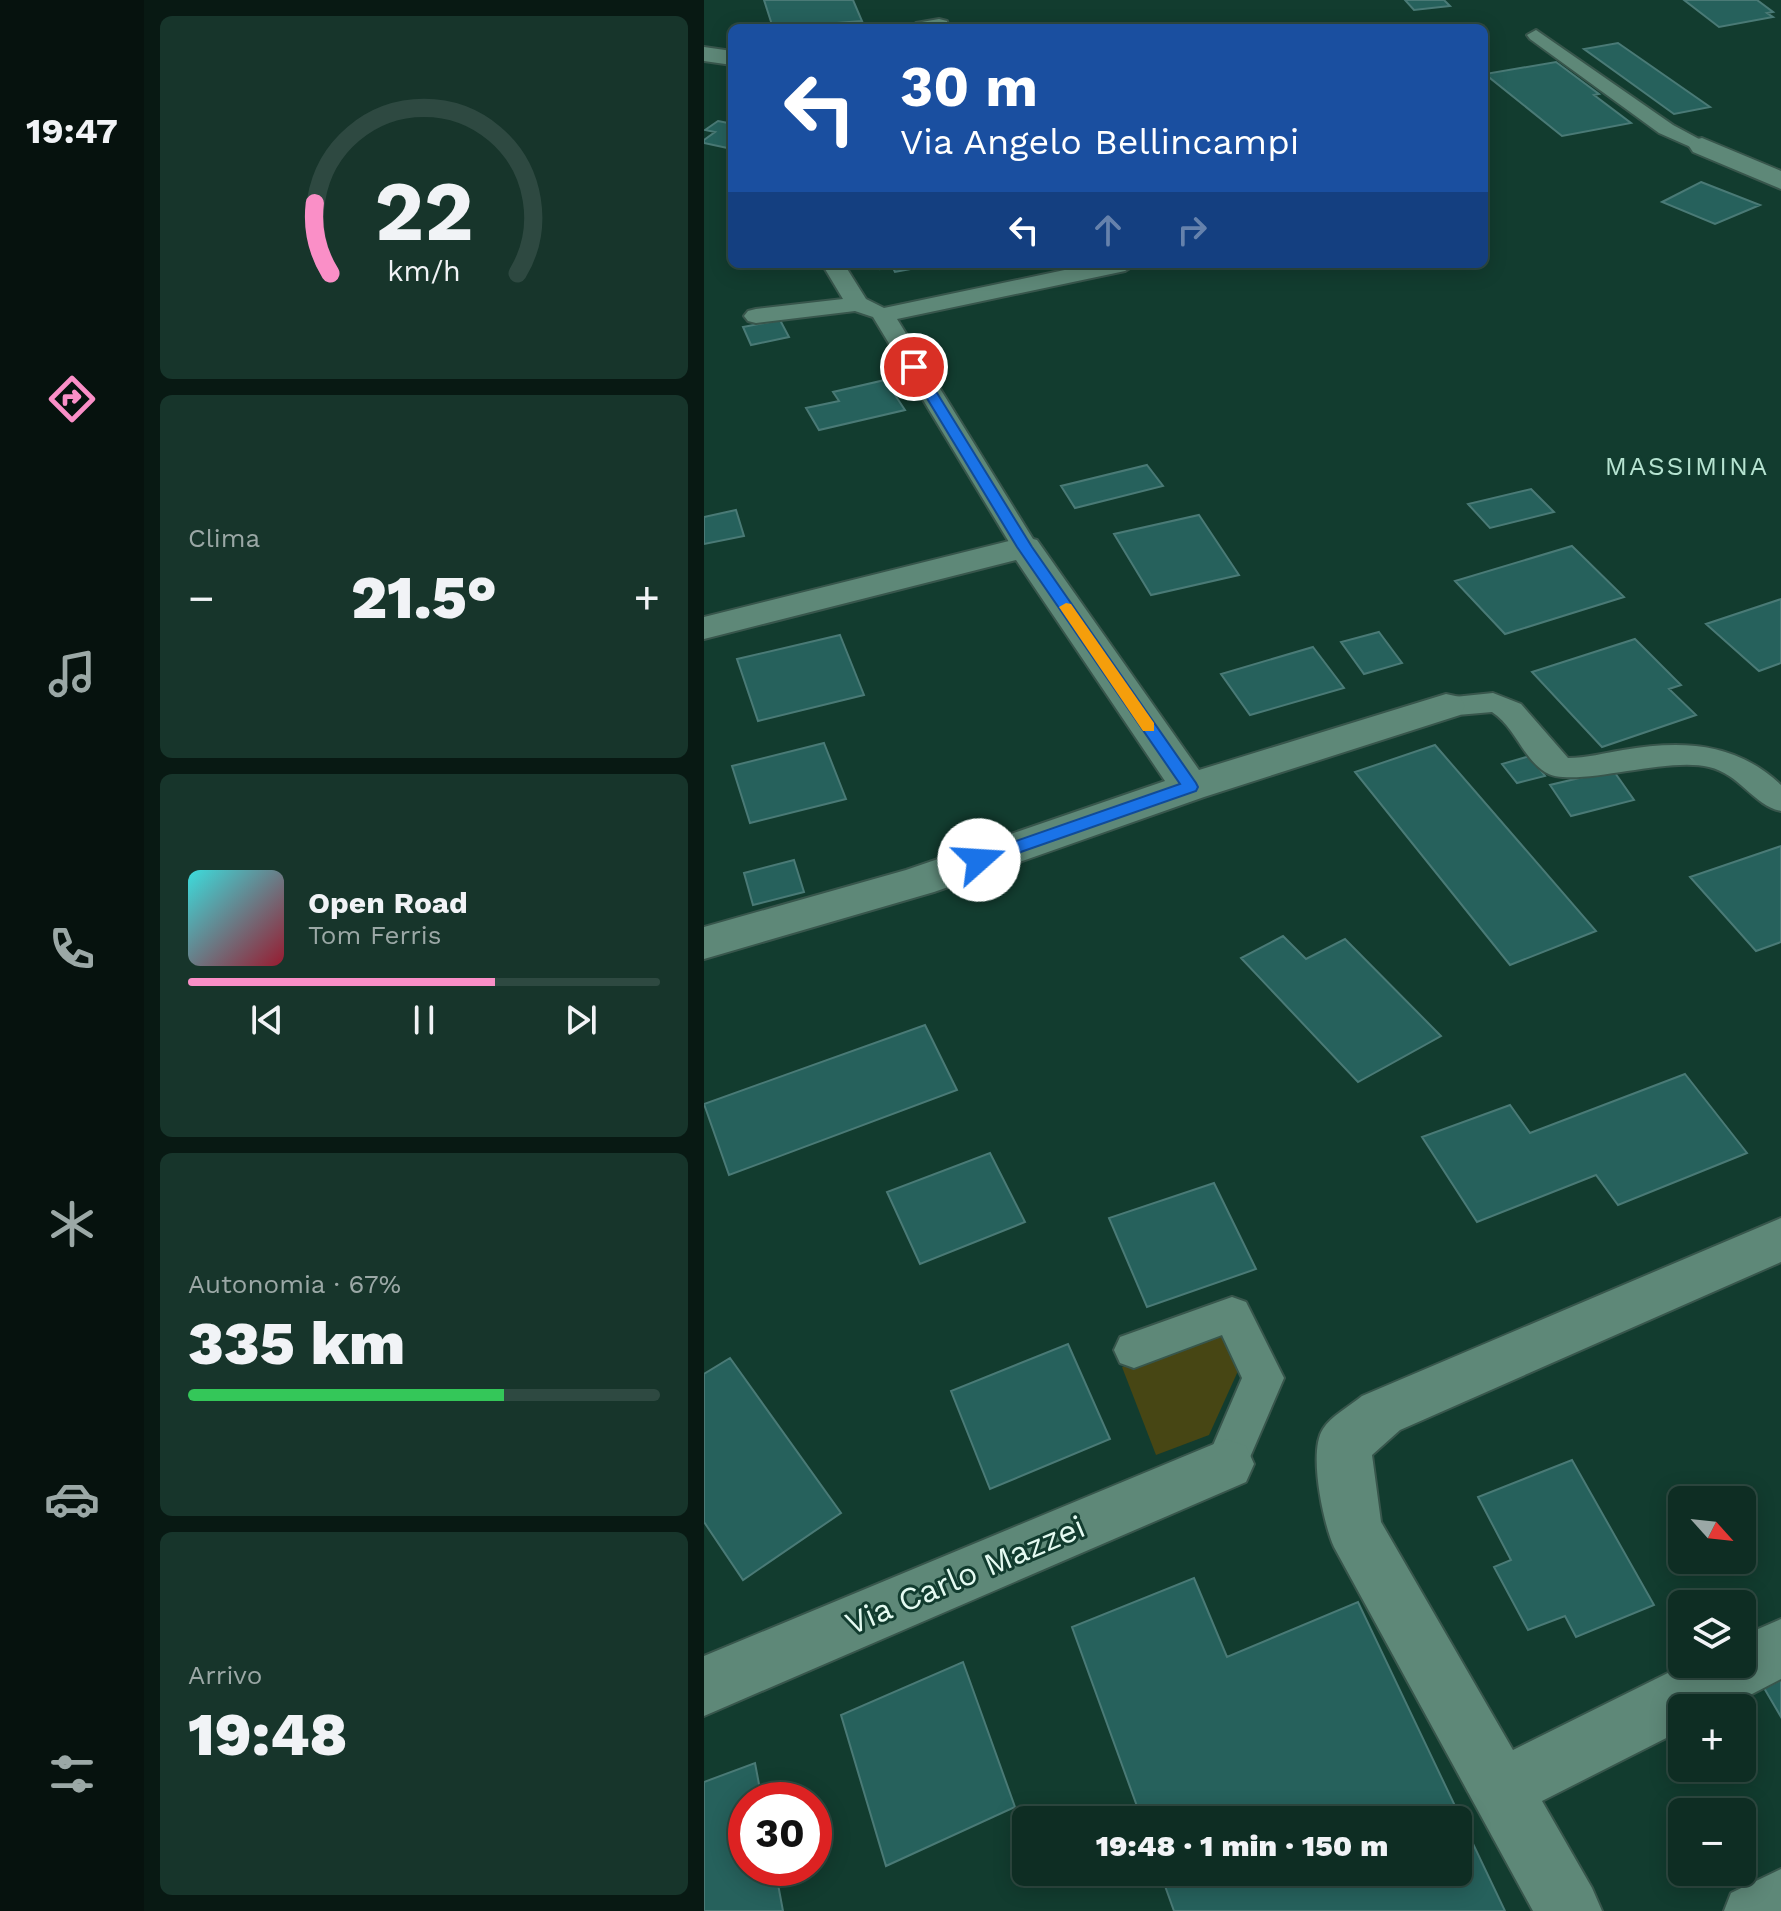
<!DOCTYPE html>
<html lang="it">
<meta charset="utf-8">
<style>
:root{--surface:#0e2d23;--page:#17352b;--text:#f1f3f6;--muted:#9ba8a6;--line:#2e4941;--accent:#fa8fc7}
body{margin:0;font-family:"Work Sans",sans-serif;background:var(--page);color:var(--text);height:100vh;display:flex;flex-direction:column;font-size:30px;white-space:nowrap}
*{box-sizing:border-box;margin:0}
p{font-size:26px;color:var(--muted)}
.icon{flex:none;width:44px;height:44px;fill:none;stroke:currentColor;stroke-width:2;stroke-linecap:round;stroke-linejoin:round}
.map{position:relative;flex:1;overflow:hidden}
.side{display:flex;flex-direction:column;gap:16px;padding:16px;background:#081913;width:560px}
.side>*{flex:none}
.hud{position:absolute;left:24px;top:24px;width:760px;height:244px;border-radius:12px;box-shadow:0 4px 20px #0003,0 0 0 2px var(--line);background:#1a4fa0;color:#fff;overflow:hidden}
.needle{width:52px;rotate:117deg}
.controls{position:absolute;left:964px;top:1486px;display:grid;gap:16px}
.controls a{display:grid;place-items:center;width:88px;height:88px;border-radius:12px;background:var(--surface);box-shadow:0 4px 20px #0003,0 0 0 2px var(--line);font-size:40px}
.speed{position:absolute;left:24px;top:1782px;display:flex;gap:16px;font-size:40px;font-weight:700;text-align:center}
.speed>*{display:grid;place-content:center;width:104px;height:104px;border-radius:50%;background:var(--surface);box-shadow:0 4px 20px #0003,0 0 0 2px var(--line);line-height:1}
.speed .limit{border:12px solid #d22;background:#fff;color:#111}
.pin{position:absolute;display:grid;place-items:center;width:68px;height:68px;color:#fff;margin:-34px;border:4px solid #fff;border-radius:50%;box-shadow:0 2px 8px #0007}
.me{position:absolute;width:88px;margin:-44px;rotate:71deg;stroke-linejoin:round;filter:drop-shadow(0 0 6px #0008)}
.turn{display:flex;align-items:center;gap:28px;height:168px;padding:0 40px;font-size:36px}
.turn .icon{width:104px;height:104px;stroke-width:2.5}
.turn b{display:block;font-size:56px;line-height:68px}
.lanes{display:flex;align-items:center;height:76px;padding:0 40px;background:#0003;justify-content:center;gap:40px;direction:ltr}
.lanes .off{opacity:.35}
.big{font-size:60px;font-weight:800;line-height:1.1}
.side .card{flex:1;display:flex;flex-direction:column;justify-content:center;gap:12px;min-width:0;padding:0 28px;border-radius:12px;background:var(--page)}
.side .dial{align-items:center;gap:0}
.dial svg{height:208px;overflow:visible;fill:none;stroke:var(--line);stroke-width:7;stroke-linecap:round;text-anchor:middle}
.dial text{fill:var(--text);stroke:none}
.song{display:flex;align-items:center;gap:24px}
.cover{width:96px;height:96px;border-radius:12px;background:linear-gradient(135deg,hsl(180 70% 55%),hsl(350 70% 35%))}
.played{height:8px;border-radius:4px;background:linear-gradient(90deg,var(--accent) 65%,var(--line) 65%)}
.keys{display:flex;justify-content:space-around;direction:ltr}
.heat{display:flex;justify-content:space-between;align-items:center;font-size:44px;direction:ltr}
.charge{height:12px;border-radius:6px;background:linear-gradient(90deg,#34c759 67%,var(--line) 0)}
.trip{position:absolute;left:308px;top:1806px;width:460px;height:80px;border-radius:12px;background:var(--surface);box-shadow:0 4px 20px #0003,0 0 0 2px var(--line);font-weight:800;line-height:80px;text-align:center}
main{display:flex;flex:1;min-height:0}
.tabs{display:flex;flex-direction:column;width:144px;justify-content:space-around;align-items:center;background:#06120e;color:var(--muted)}
.tabs .icon{width:56px;height:56px}
.tabs .current{color:var(--accent)}
.tabs b{font-size:36px;color:var(--text)}
.map>svg:first-child{display:block}
</style>
<main>
<nav class="tabs">
<b>19:47</b>
<svg class="icon current" aria-label="directions" viewBox="0 0 24 24"><path d="M12 3l9 9-9 9-9-9zM9 14v-3h6M13 9l2 2-2 2"/></svg>
<svg class="icon" aria-label="music" viewBox="0 0 24 24"><path d="M9 18V5l10-2v13"/><circle cx="6" cy="18" r="3"/><circle cx="16" cy="16" r="3"/></svg>
<svg class="icon" aria-label="phone" viewBox="0 0 24 24"><path d="M5 4h4l2 5-3 2q2 4 5 5l2-3 5 2v4C11 20 4 13 5 4z"/></svg>
<svg class="icon" aria-label="climate" viewBox="0 0 24 24"><path d="M12 3v18M4 7l16 10M4 17L20 7"/></svg>
<svg class="icon" aria-label="car" viewBox="0 0 24 24"><path d="M5 17H2v-5l4-1 3-4h7l3 4 3 1v5h-3M9 17h6M6 11h13"/><circle cx="7" cy="17" r="2"/><circle cx="17" cy="17" r="2"/></svg>
<svg class="icon" aria-label="filters" viewBox="0 0 24 24"><path d="M4 7h16M4 17h16"/><circle cx="9" cy="7" r="2"/><circle cx="15" cy="17" r="2"/></svg>
</nav>
<section class="side">
<div class="card dial"><svg viewBox="0 0 100 80">
<path d="M14 69A42 42 0 1 1 86 69"/>
<path d="M14 69A42 42 0 0 1 8 42" stroke="#fa8fc7"/>
<text x="50" y="56" font-size="32" font-weight="700">22</text>
<text x="50" y="72" font-size="11">km/h</text>
</svg></div>
<div class="card"><p>Clima</p>
<div class="heat"><a>−</a><b class="big">21.5°</b><a>+</a></div>
</div>
<div class="card">
<div class="song"><i class="cover"></i><div><b>Open Road</b><p>Tom Ferris</p></div></div>
<div class="played"></div>
<div class="keys"><svg class="icon" aria-label="previous" viewBox="0 0 24 24"><path d="M18 5L8 12l10 7zM5 5v14"/></svg><svg class="icon" aria-label="pause" viewBox="0 0 24 24"><path d="M8 5v14M16 5v14"/></svg><svg class="icon" aria-label="next" viewBox="0 0 24 24"><path d="M6 5l10 7-10 7zM19 5v14"/></svg></div>
</div>
<div class="card"><p>Autonomia · 67%</p><b class="big">335 km</b><div class="charge"></div></div>
<div class="card"><p>Arrivo</p><b class="big">19:48</b></div>
</section>
<div class="map">
<svg width="1077" height="1911" viewBox="0 0 1077 1911">
<rect width="100%" height="100%" fill="#123c2f"/>
<path fill="#474614" d="M 517,1333 L 534,1371 L 505,1435 L 452,1455 L 418,1367 Z"/>
<path fill="#26615c" stroke="#4a7a76" stroke-width="2" d="M 60,0 L 149,0 L 158,21 L 69,28 Z
M 701,0 L 740,0 L 746,6 L 710,10 Z
M 980,0 L 1053,0 L 1069,12 L 1063,13 L 1069,17 L 1015,27 Z
M 914,43 L 1006,107 L 970,114 L 880,49 Z
M 852,62 L 895,94 L 890,95 L 927,123 L 858,136 L 781,74 Z
M 14,121 L 24,123 L 28,121 L 28,149 L 0,143 L 0,140 L 11,132 L 1,130 Z
M 997,182 L 1056,205 L 1011,224 L 958,202 Z
M 173,264 L 234,264 L 191,272 L 188,266 L 176,269 Z
M 76,320 L 85,337 L 47,345 L 39,327 Z
M 181,380 L 201,410 L 115,430 L 102,408 L 135,401 L 129,392 Z
M 443,465 L 459,486 L 371,508 L 357,486 Z
M 827,489 L 850,512 L 786,528 L 764,504 Z
M 32,510 L 40,536 L 0,544 L 0,517 Z
M 495,515 L 535,575 L 447,595 L 410,534 Z
M 868,546 L 920,597 L 801,634 L 751,581 Z
M 1077,599 L 1077,663 L 1055,671 L 1002,624 Z
M 675,632 L 698,663 L 660,674 L 637,642 Z
M 136,635 L 160,695 L 54,721 L 33,659 Z
M 931,639 L 977,685 L 965,689 L 992,715 L 898,747 L 828,672 Z
M 609,647 L 640,688 L 546,715 L 517,674 Z
M 120,743 L 142,799 L 46,823 L 28,766 Z
M 731,745 L 892,931 L 806,965 L 651,772 Z
M 826,756 L 841,776 L 813,783 L 798,764 Z
M 909,770 L 930,800 L 867,816 L 846,785 Z
M 1077,846 L 1077,942 L 1052,951 L 986,877 Z
M 90,860 L 100,892 L 49,905 L 40,873 Z
M 579,936 L 602,959 L 641,939 L 737,1036 L 654,1082 L 537,958 Z
M 221,1025 L 253,1090 L 25,1175 L 0,1104 Z
M 981,1074 L 1043,1153 L 914,1205 L 892,1175 L 773,1222 L 718,1137 L 806,1105 L 826,1133 Z
M 286,1153 L 321,1222 L 216,1264 L 183,1192 Z
M 510,1183 L 552,1269 L 443,1307 L 405,1218 Z
M 364,1344 L 406,1439 L 286,1489 L 247,1391 Z
M 26,1358 L 137,1513 L 39,1580 L 0,1522 L 0,1374 Z
M 868,1460 L 950,1605 L 872,1637 L 861,1616 L 824,1630 L 790,1567 L 807,1560 L 774,1497 Z
M 490,1578 L 523,1657 L 654,1602 L 801,1911 L 470,1911 L 456,1872 L 754,1872 L 754,1820 L 438,1820 L 368,1627 Z
M 259,1662 L 311,1807 L 182,1866 L 137,1715 Z
M 1077,1680 L 1077,1717 L 1060,1688 Z
M 51,1763 L 58,1800 L 42,1800 L 42,1868 L 71,1868 L 79,1911 L 0,1911 L 0,1782 Z"/>
<g fill="none" stroke-linecap="round" stroke-linejoin="round">
<defs>
<path id="lane" d="M 832,30 L 969,125 L 1008,146 L 998,152 L 955,133 L 826,39 L 823,35 Z
M 118,264 L 140,264 L 162,299 L 180,308 L 389,264 L 432,264 L 421,271 L 193,319 L 334,547 L 331,553 L 311,553 L 308,547 L 169,317 L 151,311 L 52,323 L 44,321 L 40,316 L 44,311 L 52,309 L 139,299 Z
M 789,693 L 817,704 L 864,758 C 882,758 901,753 919,750 C 978,740 1032,742 1077,785 L 1077,811 C 1050,806 1036,774 1005,767 C 960,756 868,790 841,772 C 818,757 811,727 788,712 L 742,716 L 731,713 L 727,706 L 731,699 Z
M 528,1297 L 542,1302 L 580,1378 L 537,1478 L 522,1484 L 507,1478 L 501,1464 L 538,1378 L 518,1335 L 430,1368 L 416,1363 L 410,1350 L 416,1337 Z
M 1077,1869 L 1077,1911 L 1020,1911 L 1027,1893 Z"/>
<path id="street" d="M 235,19 L 243,21 L 245,28 L 208,28 L 212,23 Z
M 0,47 L 28,51 L 28,65 L 0,61 Z
M 998,138 L 1077,171 L 1077,189 L 989,152 L 985,146 L 989,140 Z
M 321,537 L 333,540 L 495,770 L 742,694 L 756,697 L 761,706 L 756,715 L 500,797 L 230,892 L 0,959 L 0,927 L 202,870 L 461,781 L 312,560 L 0,639 L 0,617 Z
M 1077,1218 L 1077,1262 L 696,1430 L 668,1455 L 677,1522 L 809,1750 L 982,1664 L 1038,1664 L 1038,1636 L 1077,1619 L 1077,1679 L 1021,1708 L 978,1708 L 978,1730 L 838,1801 L 888,1888 L 898,1911 L 829,1911 L 630,1547 C 619,1523 604,1451 619,1429 C 627,1416 646,1406 658,1396 Z
M 522,1439 L 542,1446 L 550,1464 L 542,1482 L 0,1716 L 0,1656 Z"/>
</defs>
<use href="#lane" stroke="#38564c" stroke-width="4"/>
<use href="#street" stroke="#38564c" stroke-width="4"/>
<use href="#lane" fill="#5e8878" fill-rule="evenodd"/>
<use href="#street" fill="#5e8878" fill-rule="evenodd"/>
</g>
<path fill="#1a73e8" stroke="#114b97" stroke-width="2" d="M 206,364 L 217,367 L 328,547 L 492,783 L 494,787 L 492,791 L 282,864 L 269,864 L 267,860 L 269,856 L 476,784 L 313,547 L 204,367 Z"/>
<path fill="#f59e0b" d="M 362,603 L 367,604 L 450,723 L 450,731 L 439,731 L 355,607 Z"/>
<g text-anchor="middle" stroke-width="6" stroke-linejoin="round" paint-order="stroke">
<g font-size="26" letter-spacing="2" fill="#b6e3d1" stroke="#123c2f">
<text x="983" y="475">MASSIMINA</text>
</g>
<g font-size="32" fill="#e4faf1" stroke="#123c2f">
<text transform="translate(261 1575) rotate(-23)" y="11">Via Carlo Mazzei</text>
</g>
</g>
</svg>
<div class="controls">
<a><svg class="needle" viewBox="-14 -14 28 28"><path d="M0-13l5 13h-10z" fill="#e53935"/><path d="M0 13l5-13h-10z" fill="#9ba8a6"/></svg></a>
<a><svg class="icon" aria-label="layers" viewBox="0 0 24 24"><path d="M12 4l9 5-9 5-9-5zM3 14l9 5 9-5"/></svg></a>
<a>+</a>
<a>−</a>
</div>
<div class="speed"><div class="limit">30</div></div>
<div class="pin" style="left:210px;top:367px;background:#d93025"><svg class="icon" aria-label="arrive" viewBox="0 0 24 24"><path d="M6 21V4h12l-3 4 3 4H6"/></svg></div>
<svg class="me" style="left:275px;top:860px" viewBox="-20 -20 40 40"><circle r="19" fill="#fff"/><path d="M0-13L10 11 0 6-10 11z" fill="#1a73e8"/></svg>
<div class="trip">19:48 · 1 min · 150 m</div>
<div class="hud">
<div class="turn"><svg class="icon" aria-label="left" viewBox="0 0 24 24"><path d="M17 20v-9H6M10 6l-5 5 5 5"/></svg><div><b>30 m</b>Via Angelo Bellincampi</div></div>
<div class="lanes"><svg class="icon" aria-label="left" viewBox="0 0 24 24"><path d="M17 20v-9H6M10 6l-5 5 5 5"/></svg><svg class="icon off" aria-label="ahead" viewBox="0 0 24 24"><path d="M12 20V5M6 11l6-6 6 6"/></svg><svg class="icon off" aria-label="right" viewBox="0 0 24 24"><path d="M7 20v-9h11M14 6l5 5-5 5"/></svg></div>
</div>
</div>
</main>
